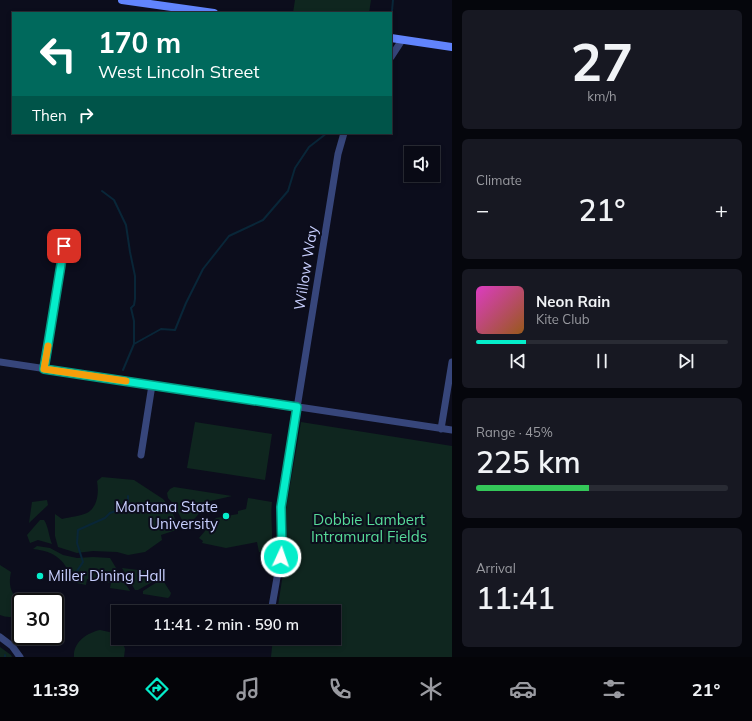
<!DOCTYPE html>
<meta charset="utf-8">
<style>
:root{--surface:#090a15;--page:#171822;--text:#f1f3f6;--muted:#999aa0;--line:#292b34;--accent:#05edca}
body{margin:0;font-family:Mulish,sans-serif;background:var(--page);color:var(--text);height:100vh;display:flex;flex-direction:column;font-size:15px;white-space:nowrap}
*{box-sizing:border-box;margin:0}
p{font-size:13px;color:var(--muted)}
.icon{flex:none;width:22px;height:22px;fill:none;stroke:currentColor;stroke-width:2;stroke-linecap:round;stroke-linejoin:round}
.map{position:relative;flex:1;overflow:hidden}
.details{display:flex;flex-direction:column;gap:10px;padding:10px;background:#05060c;width:300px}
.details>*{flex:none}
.guide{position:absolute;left:12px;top:12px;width:380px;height:122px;border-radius:0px;box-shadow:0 2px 6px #0003,0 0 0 1px var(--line);background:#00695c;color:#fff;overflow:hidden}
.controls{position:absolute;left:404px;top:146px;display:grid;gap:8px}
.controls a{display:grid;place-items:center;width:36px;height:36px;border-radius:0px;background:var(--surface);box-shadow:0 2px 6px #0003,0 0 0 1px var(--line);font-size:20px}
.speed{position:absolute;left:12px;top:593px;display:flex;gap:8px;font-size:20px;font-weight:700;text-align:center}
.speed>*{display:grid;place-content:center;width:52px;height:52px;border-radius:50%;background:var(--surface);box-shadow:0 2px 6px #0003,0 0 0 1px var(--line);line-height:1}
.speed .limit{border:2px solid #111;border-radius:6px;background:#fff;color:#111}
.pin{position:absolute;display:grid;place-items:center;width:34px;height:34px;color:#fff;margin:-17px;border-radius:8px;box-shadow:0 2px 6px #0006}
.me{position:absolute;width:44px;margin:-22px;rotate:3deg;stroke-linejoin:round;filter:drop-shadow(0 0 3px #0008)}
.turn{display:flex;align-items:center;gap:14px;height:84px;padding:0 20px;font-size:18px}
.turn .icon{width:52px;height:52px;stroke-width:2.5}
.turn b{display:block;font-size:28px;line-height:34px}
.then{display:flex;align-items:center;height:38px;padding:0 20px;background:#0003;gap:8px;font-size:15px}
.big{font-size:30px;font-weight:600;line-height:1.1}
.details .card{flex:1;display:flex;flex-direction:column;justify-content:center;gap:6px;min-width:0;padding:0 14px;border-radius:6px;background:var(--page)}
.details .dial{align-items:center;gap:0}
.dial b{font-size:52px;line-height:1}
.song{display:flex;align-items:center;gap:12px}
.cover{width:48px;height:48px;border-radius:6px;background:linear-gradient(135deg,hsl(310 70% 55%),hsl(30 70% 35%))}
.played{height:4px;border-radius:2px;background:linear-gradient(90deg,var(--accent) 20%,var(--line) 20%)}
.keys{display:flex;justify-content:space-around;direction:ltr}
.heat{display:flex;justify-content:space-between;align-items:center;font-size:22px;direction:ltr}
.charge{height:6px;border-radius:3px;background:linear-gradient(90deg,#34c759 45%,var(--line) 0)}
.trip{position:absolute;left:111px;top:605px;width:230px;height:40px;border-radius:0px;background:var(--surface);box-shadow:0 2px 6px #0003,0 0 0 1px var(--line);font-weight:600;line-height:40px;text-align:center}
.tabs{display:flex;height:64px;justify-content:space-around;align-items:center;background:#040408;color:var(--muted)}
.tabs .icon{width:28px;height:28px}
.tabs .current{color:var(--accent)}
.tabs b{font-size:18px;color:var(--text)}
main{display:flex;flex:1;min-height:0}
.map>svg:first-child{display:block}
</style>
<main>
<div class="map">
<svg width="452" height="657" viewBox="0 0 452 657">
<rect width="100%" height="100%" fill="#0c0d1c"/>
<path fill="#0f261f" d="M 295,0 L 371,0 L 369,13 L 293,13 Z
M 195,422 L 272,434 L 265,480 L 187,468 Z
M 301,422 L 452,446 L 452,657 L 271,657 L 273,638 L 334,638 L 334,612 L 277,612 L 287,548 L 286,509 Z
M 102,477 L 134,480 L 163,499 L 171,509 L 179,529 L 161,535 L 162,540 L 145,552 L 128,555 L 117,552 L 93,551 L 77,553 L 58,547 L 55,536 L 55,514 L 62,519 C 70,517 80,516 87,513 C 98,507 99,492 97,481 Z
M 174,487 L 232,496 L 206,502 C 200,512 195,521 185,526 L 175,506 L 168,498 L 167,493 L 170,489 Z
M 248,498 L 272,502 C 270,519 274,537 271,554 L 259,552 L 257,542 L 226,548 L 202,543 L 203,541 L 199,538 L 216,518 L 238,514 L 238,511 L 246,509 Z
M 47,500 L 48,505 L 29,523 L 32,502 Z
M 40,520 L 44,520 C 48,525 49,537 52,544 L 38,540 L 30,543 L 27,535 Z
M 37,546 L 50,548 L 63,555 L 77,558 L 93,557 L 110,558 L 130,591 L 110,588 L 111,583 L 87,579 L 86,585 L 72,582 C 67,561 55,551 33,549 Z
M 0,565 L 11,572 C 8,587 11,593 21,604 L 21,615 C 14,617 7,618 0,615 Z
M 122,568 L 154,572 L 157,571 L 161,577 L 138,590 L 135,590 Z
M 162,579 L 171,593 L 170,596 L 168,598 L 143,594 L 143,591 Z
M 100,630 L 114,633 L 118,636 L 118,638 L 121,638 L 125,649 L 124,657 L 74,657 C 73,642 87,633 100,630 Z
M 0,647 L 11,655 L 12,657 L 0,657 Z"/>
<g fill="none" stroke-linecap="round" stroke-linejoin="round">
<path stroke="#092638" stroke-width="2" d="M 391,22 L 393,0
M 102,191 L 114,200 L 126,225 L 130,252 L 135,276 L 135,299 L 134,305 L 131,308 L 134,321 L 134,344
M 123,370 L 134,344 L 161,329 L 175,330 L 186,303 L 203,269 L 229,236 L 263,220 L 288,191 L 295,168 L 309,147 L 327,133
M 71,580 L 83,562 L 77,543 L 78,530 L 105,518 L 110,513 L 124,508 L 128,501 L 128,496
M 5,657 L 5,655"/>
<path stroke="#37467b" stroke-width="7" d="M 391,57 L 402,40
M 0,362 L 452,430
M 44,369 L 63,246
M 441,429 L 452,362
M 141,455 L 152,385
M 271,612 L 282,549 L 281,507 L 338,154 L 344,133
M 0,637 L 12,646 L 20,657"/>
<path stroke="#6184fc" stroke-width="8" d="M 122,0 L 214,13
M 391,38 L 452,47"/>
</g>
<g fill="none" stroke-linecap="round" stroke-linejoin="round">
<defs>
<path id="route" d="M 64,246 L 44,369 L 297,407 L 281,507 L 282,549 L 281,557"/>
</defs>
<use href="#route" stroke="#039a83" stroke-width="10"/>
<use href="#route" stroke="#05edca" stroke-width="7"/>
<path stroke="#f59e0b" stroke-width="7" d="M 48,346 L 44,369 L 126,381"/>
</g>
<g fill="#05edca" stroke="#0c0d1c" stroke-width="1.5">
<circle cx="226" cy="516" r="4"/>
<circle cx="40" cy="576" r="4"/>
</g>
<g text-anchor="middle" stroke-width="4" stroke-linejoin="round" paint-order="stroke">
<g font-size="15" fill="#c8cffe" stroke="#0c0d1c">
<text transform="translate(306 268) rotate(-81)" y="5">Willow Way</text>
</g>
<g font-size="15" fill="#c8cffe" stroke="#0c0d1c" text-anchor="end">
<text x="218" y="512">Montana State<tspan x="218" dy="17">University</tspan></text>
<text x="48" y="581" text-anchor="start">Miller Dining Hall</text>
</g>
<g font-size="15" fill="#57db99" stroke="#0c0d1c">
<text x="369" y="525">Dobbie Lambert<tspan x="369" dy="17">Intramural Fields</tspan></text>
</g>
</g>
</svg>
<div class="controls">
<a><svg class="icon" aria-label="sound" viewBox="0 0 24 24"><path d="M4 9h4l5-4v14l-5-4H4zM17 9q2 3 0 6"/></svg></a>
</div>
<div class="speed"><div class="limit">30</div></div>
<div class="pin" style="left:64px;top:246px;background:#d93025"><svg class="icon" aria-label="arrive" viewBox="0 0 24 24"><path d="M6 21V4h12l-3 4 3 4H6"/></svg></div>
<svg class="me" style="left:281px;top:557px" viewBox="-20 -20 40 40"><circle r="17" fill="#05edca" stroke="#fff" stroke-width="3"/><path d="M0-11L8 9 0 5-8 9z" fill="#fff"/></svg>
<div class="trip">11:41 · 2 min · 590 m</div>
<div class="guide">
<div class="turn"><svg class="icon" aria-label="left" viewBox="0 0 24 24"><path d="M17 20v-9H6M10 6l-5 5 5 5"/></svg><div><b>170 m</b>West Lincoln Street</div></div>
<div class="then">Then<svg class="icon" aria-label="right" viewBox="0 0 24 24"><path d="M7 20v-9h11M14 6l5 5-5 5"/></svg></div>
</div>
</div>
<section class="details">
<div class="card dial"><b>27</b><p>km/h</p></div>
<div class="card"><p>Climate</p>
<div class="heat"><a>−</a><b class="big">21°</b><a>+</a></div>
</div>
<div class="card">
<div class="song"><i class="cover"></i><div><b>Neon Rain</b><p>Kite Club</p></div></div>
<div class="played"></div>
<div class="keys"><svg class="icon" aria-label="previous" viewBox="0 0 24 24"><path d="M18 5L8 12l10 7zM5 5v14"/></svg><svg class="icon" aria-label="pause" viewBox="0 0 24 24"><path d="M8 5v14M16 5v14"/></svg><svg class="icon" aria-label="next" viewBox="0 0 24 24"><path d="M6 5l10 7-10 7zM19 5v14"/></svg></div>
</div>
<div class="card"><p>Range · 45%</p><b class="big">225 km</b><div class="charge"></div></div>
<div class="card"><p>Arrival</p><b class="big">11:41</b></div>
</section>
</main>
<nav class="tabs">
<b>11:39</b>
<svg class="icon current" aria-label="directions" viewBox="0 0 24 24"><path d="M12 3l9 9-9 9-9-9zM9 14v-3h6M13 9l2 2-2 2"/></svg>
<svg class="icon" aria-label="music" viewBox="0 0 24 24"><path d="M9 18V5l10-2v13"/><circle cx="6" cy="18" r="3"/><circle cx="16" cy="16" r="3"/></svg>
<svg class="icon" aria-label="phone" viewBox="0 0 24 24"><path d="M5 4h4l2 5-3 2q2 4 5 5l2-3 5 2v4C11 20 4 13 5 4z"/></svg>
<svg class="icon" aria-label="climate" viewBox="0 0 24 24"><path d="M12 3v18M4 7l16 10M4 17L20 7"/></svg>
<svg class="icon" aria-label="car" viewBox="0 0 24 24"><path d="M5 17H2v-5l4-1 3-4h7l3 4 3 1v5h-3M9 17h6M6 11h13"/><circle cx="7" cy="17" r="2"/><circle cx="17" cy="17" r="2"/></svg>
<svg class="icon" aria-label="filters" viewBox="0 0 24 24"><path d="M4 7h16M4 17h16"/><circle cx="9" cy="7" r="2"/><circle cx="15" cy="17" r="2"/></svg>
<b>21°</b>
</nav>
